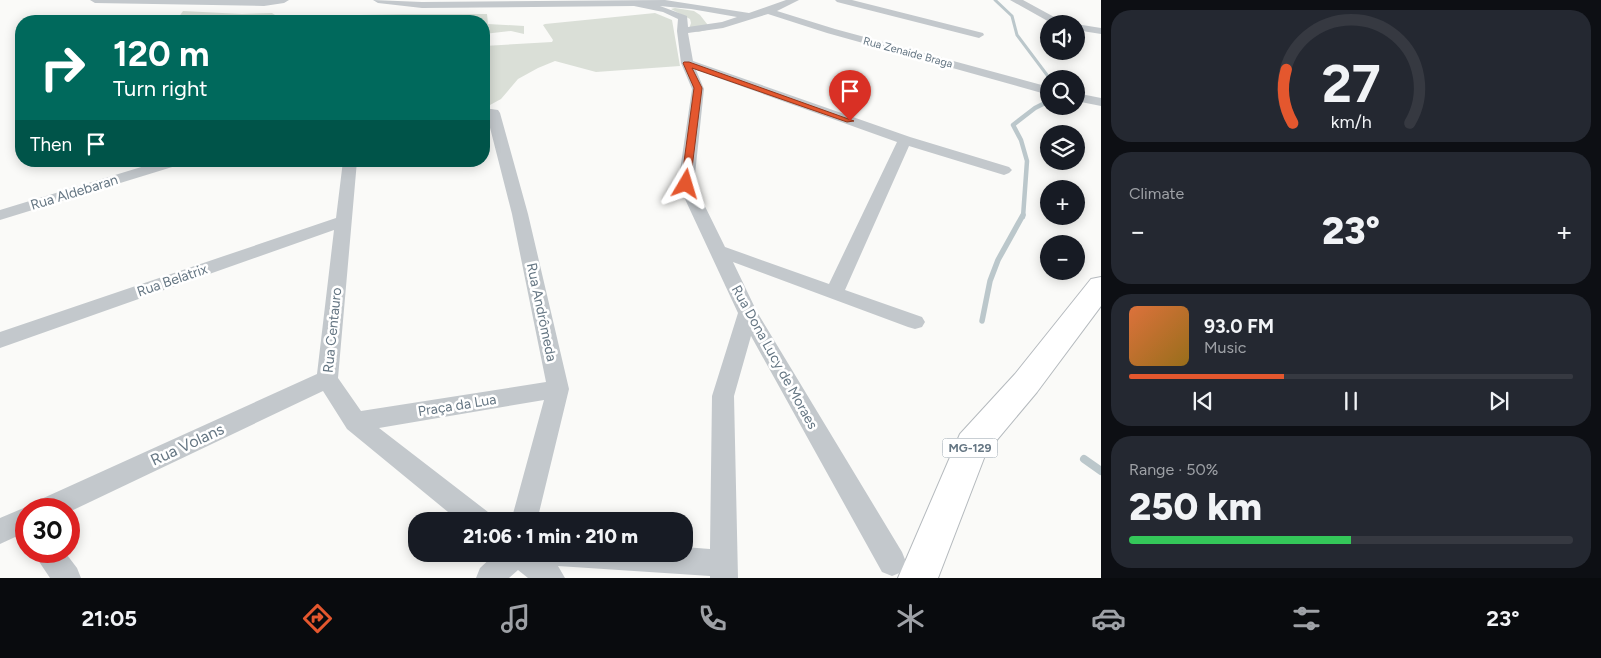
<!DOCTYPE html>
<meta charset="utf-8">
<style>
:root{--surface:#171b24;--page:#242831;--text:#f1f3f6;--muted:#9ea1a6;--line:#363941;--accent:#e4572e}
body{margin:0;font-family:Figtree,sans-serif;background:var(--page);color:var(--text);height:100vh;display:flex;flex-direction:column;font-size:19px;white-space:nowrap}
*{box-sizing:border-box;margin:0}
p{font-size:16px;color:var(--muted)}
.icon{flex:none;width:28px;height:28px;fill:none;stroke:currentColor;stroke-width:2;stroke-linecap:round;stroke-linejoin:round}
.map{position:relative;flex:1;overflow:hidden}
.panel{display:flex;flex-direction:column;gap:10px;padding:10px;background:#0d0f14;width:500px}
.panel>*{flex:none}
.top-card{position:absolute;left:15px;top:15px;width:475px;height:152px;border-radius:20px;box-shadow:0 2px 12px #0003;background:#00695c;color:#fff;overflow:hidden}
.buttons{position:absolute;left:1040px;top:15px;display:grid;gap:10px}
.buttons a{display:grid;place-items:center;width:45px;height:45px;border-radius:50%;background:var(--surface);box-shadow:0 2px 12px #0003;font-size:25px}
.speed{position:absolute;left:15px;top:498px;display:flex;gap:10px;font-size:25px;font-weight:700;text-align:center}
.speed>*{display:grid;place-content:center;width:65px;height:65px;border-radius:50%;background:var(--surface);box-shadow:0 2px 12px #0003;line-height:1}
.speed .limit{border:8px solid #d22;background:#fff;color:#111}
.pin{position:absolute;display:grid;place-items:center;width:42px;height:42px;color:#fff;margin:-51px -21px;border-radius:50% 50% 50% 0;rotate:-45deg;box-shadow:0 0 5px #0007}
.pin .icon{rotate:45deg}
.me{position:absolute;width:55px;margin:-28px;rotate:7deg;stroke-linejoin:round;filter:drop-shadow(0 0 4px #0008)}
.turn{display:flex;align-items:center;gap:18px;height:105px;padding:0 15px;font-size:22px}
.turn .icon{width:65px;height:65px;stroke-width:2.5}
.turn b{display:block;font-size:35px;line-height:42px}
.then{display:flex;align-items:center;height:48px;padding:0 15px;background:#0003;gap:10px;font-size:19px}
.big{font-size:38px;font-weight:800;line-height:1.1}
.panel .card{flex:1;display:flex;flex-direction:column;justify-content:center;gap:8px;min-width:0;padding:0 18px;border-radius:20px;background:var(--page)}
.panel .dial{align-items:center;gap:0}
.dial svg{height:130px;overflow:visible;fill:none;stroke:var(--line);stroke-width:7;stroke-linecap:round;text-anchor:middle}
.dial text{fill:var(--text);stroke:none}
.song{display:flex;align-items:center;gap:15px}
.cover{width:60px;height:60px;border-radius:8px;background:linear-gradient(135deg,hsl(20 70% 55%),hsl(40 70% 35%))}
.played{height:5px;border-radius:2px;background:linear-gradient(90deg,var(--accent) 35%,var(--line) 35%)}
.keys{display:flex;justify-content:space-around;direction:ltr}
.heat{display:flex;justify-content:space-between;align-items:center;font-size:28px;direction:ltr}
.charge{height:8px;border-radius:4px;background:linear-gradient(90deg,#34c759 50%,var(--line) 0)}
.trip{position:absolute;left:408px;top:512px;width:285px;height:50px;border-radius:20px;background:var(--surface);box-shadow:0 2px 12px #0003;font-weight:800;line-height:50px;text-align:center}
.tab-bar{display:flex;height:80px;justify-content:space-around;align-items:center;background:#090b0e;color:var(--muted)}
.tab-bar .icon{width:35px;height:35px}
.tab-bar .active{color:var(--accent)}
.tab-bar b{font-size:22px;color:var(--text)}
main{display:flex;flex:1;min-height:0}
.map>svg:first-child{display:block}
</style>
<main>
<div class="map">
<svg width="1101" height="578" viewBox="0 0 1101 578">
<rect width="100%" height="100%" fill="#fafaf8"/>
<path fill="#dadfd7" d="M 675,8 L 694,11 L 700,15 L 711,29 L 698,32 L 689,29 L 691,23 L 690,19 L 671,9 Z
M 183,11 L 242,14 L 272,13 L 284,21 L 176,21 Z
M 655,13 L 672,20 L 680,66 L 596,72 L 555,61 L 538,68 L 518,79 L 501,99 L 490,105 L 484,81 L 484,46 L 552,42 L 553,40 L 543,25 L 545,24 Z
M 403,14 L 487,14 L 488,24 L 524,26 L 524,34 L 511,31 L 484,34 L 484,21 L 310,21 L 359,15 Z"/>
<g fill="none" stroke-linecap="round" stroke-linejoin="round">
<path stroke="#bbc7cb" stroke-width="3" d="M 995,0 L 1012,16 L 1017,35 L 1050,79"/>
<path stroke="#bbc7cb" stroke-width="4.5" d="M 1023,217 L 1027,161 L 1021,140 L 1013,125 L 1035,108 L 1049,101"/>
<path stroke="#bbc7cb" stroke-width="5.5" d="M 982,321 L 990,281 L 998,260 L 1023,215"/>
<path stroke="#bbc7cb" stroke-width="8" d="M 1084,459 L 1101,471"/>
<defs>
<path id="primary" d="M 1101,277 L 1101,306 L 1037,392 L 986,453 L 938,578 L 898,578 L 960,434 L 1015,374 L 1091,279 Z"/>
</defs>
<use href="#primary" stroke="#b5babe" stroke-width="2"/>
<path fill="#c3c8cc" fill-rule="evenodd" d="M 90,0 L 289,0 L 284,3 L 264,6 L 95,3 Z
M 373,0 L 422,2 L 665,0 L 749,13 L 786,0 L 799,0 L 777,11 L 835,29 L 1049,87 L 1049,95 L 827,33 L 768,14 L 723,28 L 688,33 L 693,61 L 910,137 L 1009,167 L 1012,170 L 1009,173 L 1004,175 L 909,146 L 845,290 L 922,317 L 925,322 L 922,327 L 915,329 L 908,327 L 733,262 L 757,312 L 902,552 L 906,562 L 902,572 L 892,576 L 882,572 L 751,336 L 734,396 L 738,578 L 710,578 L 710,576 L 558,566 L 565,578 L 528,578 L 518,570 L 509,578 L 476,578 L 480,568 L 495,554 L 541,554 L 550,560 L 548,554 L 684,554 L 684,547 L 710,549 L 712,396 L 738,313 L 678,184 L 692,89 L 681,63 L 677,31 L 678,19 L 663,12 L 634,6 L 422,8 L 378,3 ZM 660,6 L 691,9 L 737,17 L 722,22 L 688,27 L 687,16 ZM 696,70 L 897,142 L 829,284 L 725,247 L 694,184 L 704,89 Z
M 835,0 L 852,0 L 983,33 L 984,35 L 979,38 L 837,2 Z
M 1010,0 L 1023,0 L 1067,24 L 1053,24 Z
M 1076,24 L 1101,28 L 1101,34 L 1076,30 Z
M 1076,93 L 1101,98 L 1101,106 L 1076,101 Z
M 484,108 L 498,110 L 500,113 L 528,214 L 569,389 L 537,521 L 511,521 L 544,400 L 379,428 L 488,512 L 492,521 L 459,521 L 347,429 L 323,391 L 69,512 L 69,509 L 35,509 L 39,500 L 317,374 L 334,230 L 0,348 L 0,332 L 336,218 L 343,161 L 357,161 L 338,378 L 361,411 L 546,382 L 512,214 L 487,116 L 484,116 Z
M 161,161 L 184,161 L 182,164 L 0,220 L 0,210 Z
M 26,507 L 31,509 L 26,509 L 26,532 L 0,544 L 0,518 Z
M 34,551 L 64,551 L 77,568 L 81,578 L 50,578 L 38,560 Z"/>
<use href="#primary" fill="#fff" fill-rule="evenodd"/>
</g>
<path fill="#e4572e" stroke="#94391e" d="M 684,62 L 689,62 L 854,121 L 847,122 L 692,68 L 702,88 L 690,184 L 686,186 L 682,185 L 681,184 L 694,88 L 683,63 Z"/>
<g text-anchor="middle" stroke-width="5" stroke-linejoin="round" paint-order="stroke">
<g font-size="11" fill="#657683" stroke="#fff">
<text transform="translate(908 52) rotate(15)" y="4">Rua Zenaide Braga</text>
</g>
<rect fill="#fff" stroke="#939fa8" stroke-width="1" x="942.5" y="438.5" width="55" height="19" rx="4"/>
<g font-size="12" font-weight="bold" fill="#657683">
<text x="970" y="452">MG-129</text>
</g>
<g font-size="14" fill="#657683" stroke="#fff">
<text transform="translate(74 192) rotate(-17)" y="5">Rua Aldebaran</text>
<text transform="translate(172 280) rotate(-19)" y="5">Rua Belatrix</text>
<text transform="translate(542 312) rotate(78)" y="5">Rua Andrômeda</text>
<text transform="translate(332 330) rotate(-84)" y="5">Rua Centauro</text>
<text transform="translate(775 357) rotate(61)" y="5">Rua Dona Lucy de Moraes</text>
<text transform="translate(457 405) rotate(-9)" y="5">Praça da Lua</text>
</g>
<g font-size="16" fill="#657683" stroke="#fff">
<text transform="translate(187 444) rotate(-25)" y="6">Rua Volans</text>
</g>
</g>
</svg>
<div class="buttons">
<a><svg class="icon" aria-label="sound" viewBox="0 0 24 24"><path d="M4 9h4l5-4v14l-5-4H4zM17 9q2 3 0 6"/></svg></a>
<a><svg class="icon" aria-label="search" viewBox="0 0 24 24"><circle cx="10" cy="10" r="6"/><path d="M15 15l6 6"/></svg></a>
<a><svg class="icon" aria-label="layers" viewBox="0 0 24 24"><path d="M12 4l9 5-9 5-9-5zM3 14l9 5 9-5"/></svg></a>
<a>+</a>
<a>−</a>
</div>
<div class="speed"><div class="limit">30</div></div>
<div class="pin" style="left:850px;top:121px;background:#d93025"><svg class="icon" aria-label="arrive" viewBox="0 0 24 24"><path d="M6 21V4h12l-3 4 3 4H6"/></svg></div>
<svg class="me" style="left:686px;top:184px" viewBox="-20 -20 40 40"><path d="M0-17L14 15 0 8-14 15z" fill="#e4572e" stroke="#fff" stroke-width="4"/></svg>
<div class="trip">21:06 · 1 min · 210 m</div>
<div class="top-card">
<div class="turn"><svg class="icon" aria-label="right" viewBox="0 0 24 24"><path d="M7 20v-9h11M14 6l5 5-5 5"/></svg><div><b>120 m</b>Turn right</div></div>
<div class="then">Then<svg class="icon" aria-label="arrive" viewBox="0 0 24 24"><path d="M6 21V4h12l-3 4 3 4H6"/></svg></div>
</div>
</div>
<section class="panel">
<div class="card dial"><svg viewBox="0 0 100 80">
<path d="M14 69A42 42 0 1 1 86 69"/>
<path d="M14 69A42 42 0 0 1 10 36" stroke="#e4572e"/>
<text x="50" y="56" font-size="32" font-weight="700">27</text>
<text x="50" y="72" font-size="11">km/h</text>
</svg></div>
<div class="card"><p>Climate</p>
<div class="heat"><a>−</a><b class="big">23°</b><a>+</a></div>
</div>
<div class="card">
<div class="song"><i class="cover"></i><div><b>93.0 FM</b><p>Music</p></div></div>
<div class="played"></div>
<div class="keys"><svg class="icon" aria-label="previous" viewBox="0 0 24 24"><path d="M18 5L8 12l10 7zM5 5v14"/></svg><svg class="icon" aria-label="pause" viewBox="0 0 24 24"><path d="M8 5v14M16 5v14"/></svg><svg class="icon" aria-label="next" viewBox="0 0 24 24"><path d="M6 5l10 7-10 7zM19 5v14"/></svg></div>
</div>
<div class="card"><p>Range · 50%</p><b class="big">250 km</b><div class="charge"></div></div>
</section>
</main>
<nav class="tab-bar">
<b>21:05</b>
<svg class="icon active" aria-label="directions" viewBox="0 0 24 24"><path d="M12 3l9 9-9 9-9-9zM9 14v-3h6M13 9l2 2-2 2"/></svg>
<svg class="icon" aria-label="music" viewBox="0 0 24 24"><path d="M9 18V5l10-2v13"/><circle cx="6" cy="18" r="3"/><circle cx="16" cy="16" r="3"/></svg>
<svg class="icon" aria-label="phone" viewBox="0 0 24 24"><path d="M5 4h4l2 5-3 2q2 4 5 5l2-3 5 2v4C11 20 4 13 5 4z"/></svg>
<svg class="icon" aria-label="climate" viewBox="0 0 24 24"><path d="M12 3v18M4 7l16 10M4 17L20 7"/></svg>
<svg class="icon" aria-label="car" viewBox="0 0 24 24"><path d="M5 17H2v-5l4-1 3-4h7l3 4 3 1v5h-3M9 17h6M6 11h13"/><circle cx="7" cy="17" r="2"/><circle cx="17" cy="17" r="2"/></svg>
<svg class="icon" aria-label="filters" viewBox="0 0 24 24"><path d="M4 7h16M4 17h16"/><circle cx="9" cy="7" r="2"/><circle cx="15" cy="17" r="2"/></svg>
<b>23°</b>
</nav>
